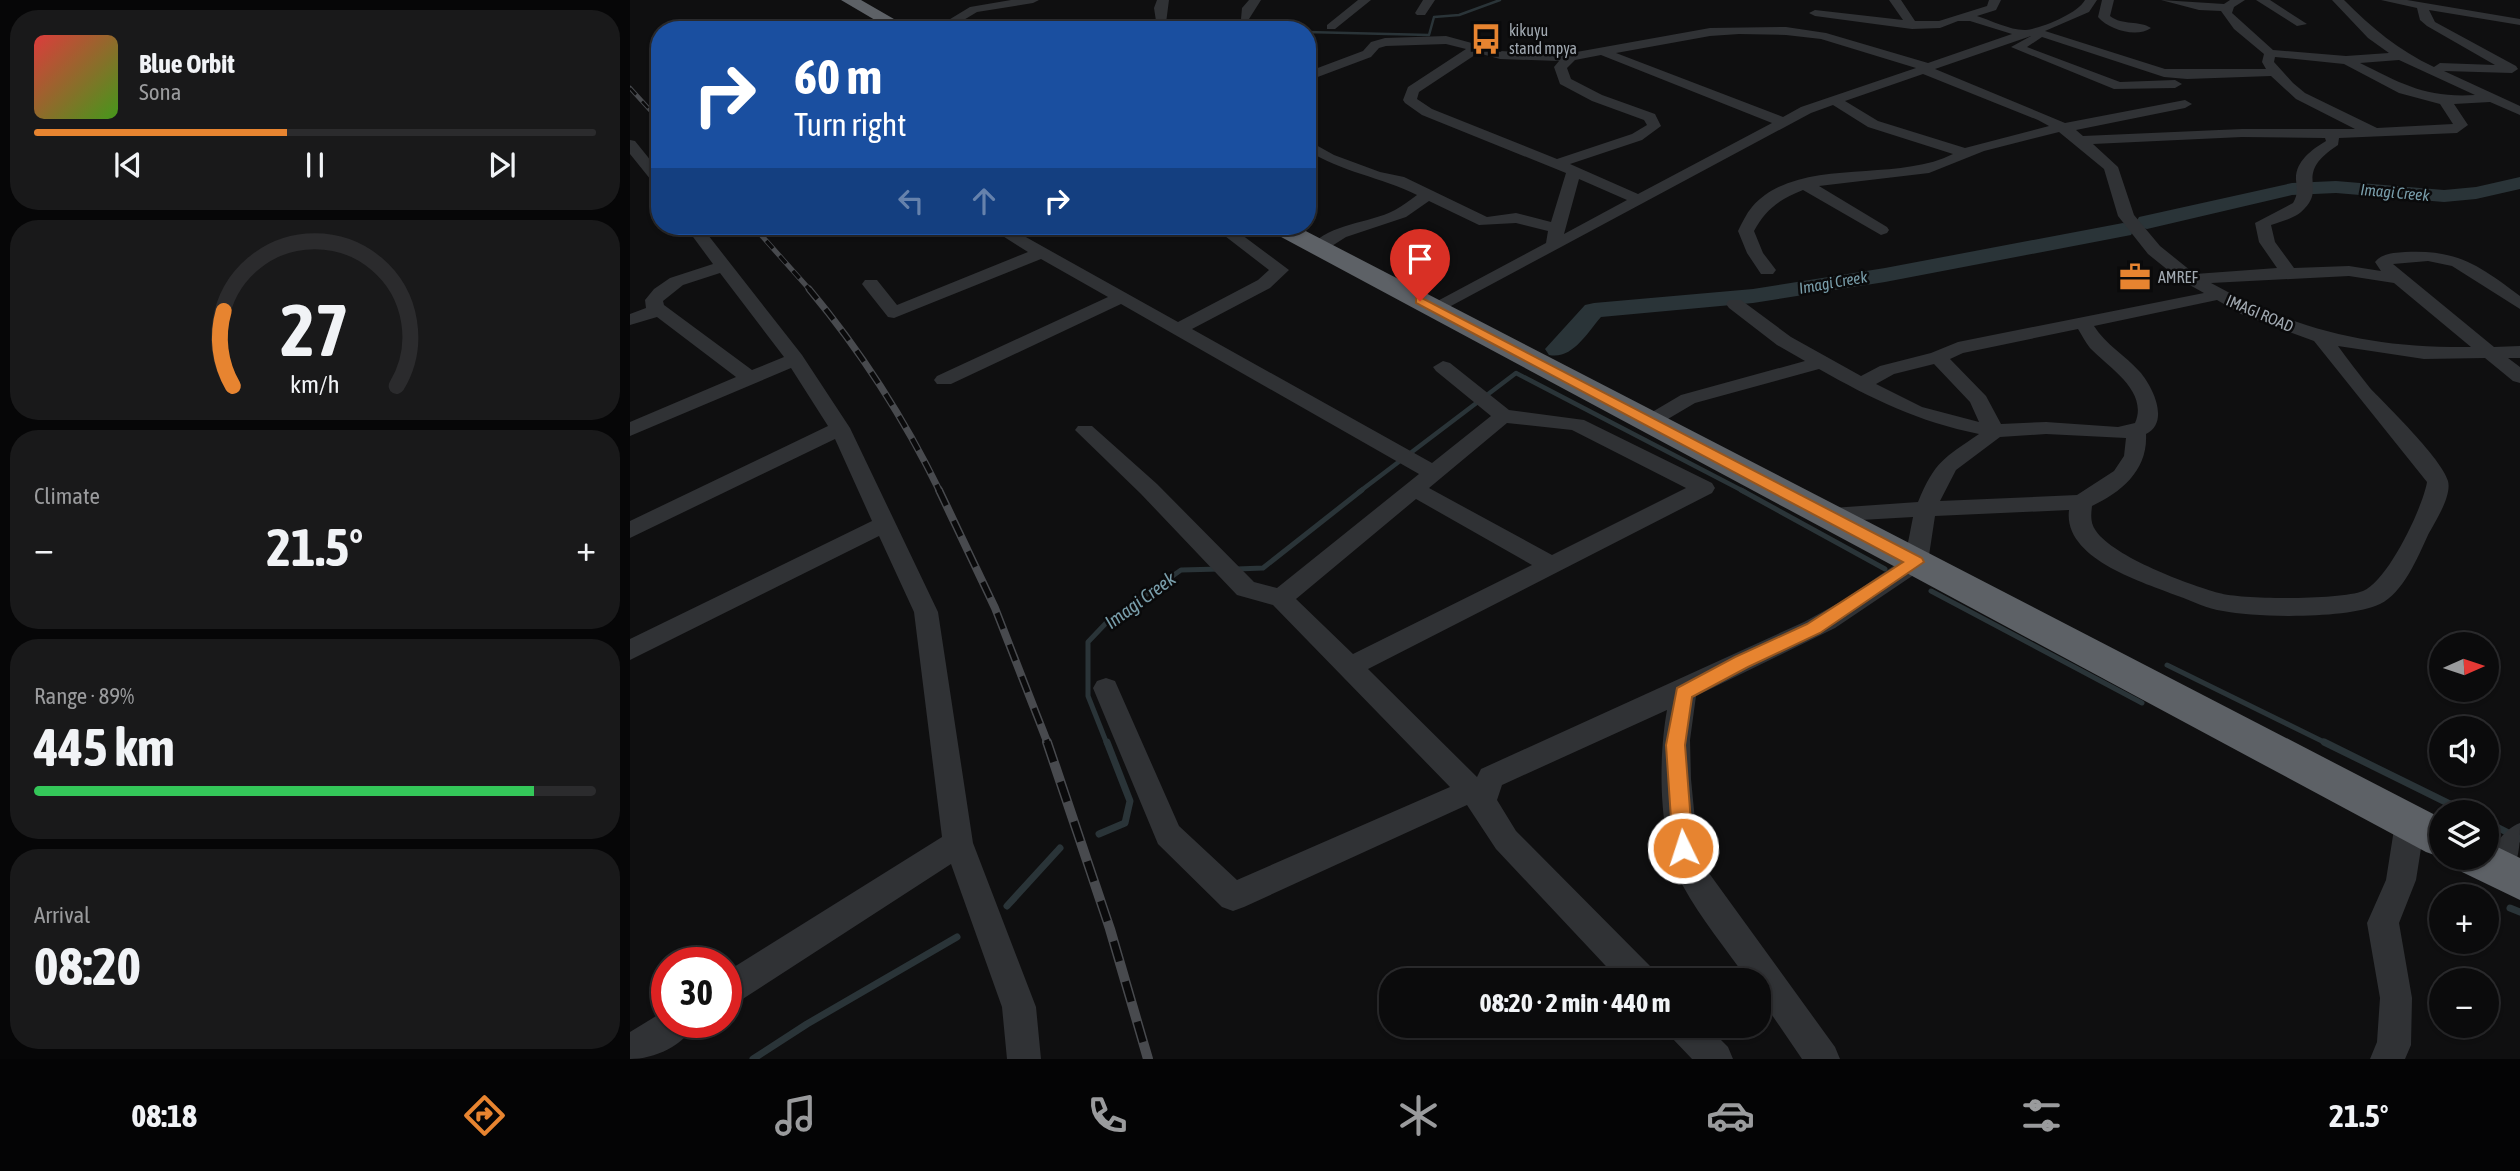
<!DOCTYPE html>
<meta charset="utf-8">
<style>
:root{--surface:#0b0b0c;--page:#19191a;--text:#f1f3f6;--muted:#9a9b9d;--line:#2b2b2d;--accent:#e78430}
body{margin:0;font-family:"Asap Condensed",sans-serif;background:var(--page);color:var(--text);height:100vh;display:flex;flex-direction:column;font-size:26px;white-space:nowrap}
*{box-sizing:border-box;margin:0}
p{font-size:23px;color:var(--muted)}
.icon{flex:none;width:38px;height:38px;fill:none;stroke:currentColor;stroke-width:2;stroke-linecap:round;stroke-linejoin:round}
.map{position:relative;flex:1;overflow:hidden}
.details{display:flex;flex-direction:column;gap:10px;padding:10px;background:#060607;width:630px}
.details>*{flex:none}
.hud{position:absolute;left:21px;top:21px;width:665px;height:214px;border-radius:28px;box-shadow:0 2px 5px #0004,0 0 0 2px var(--line);background:#1a4fa0;color:#fff;overflow:hidden}
.needle{width:46px;rotate:87deg}
.fabs{position:absolute;left:1799px;top:632px;display:grid;gap:14px}
.fabs a{display:grid;place-items:center;width:70px;height:70px;border-radius:50%;background:var(--surface);box-shadow:0 2px 5px #0004,0 0 0 2px var(--line);font-size:35px}
.speed{position:absolute;left:21px;top:947px;display:flex;gap:14px;font-size:35px;font-weight:700;text-align:center}
.speed>*{display:grid;place-content:center;width:91px;height:91px;border-radius:50%;background:var(--surface);box-shadow:0 2px 5px #0004,0 0 0 2px var(--line);line-height:1}
.speed .limit{border:10px solid #d22;background:#fff;color:#111}
.pin{position:absolute;display:grid;place-items:center;width:60px;height:60px;color:#fff;margin:-72px -30px;border-radius:50% 50% 50% 0;rotate:-45deg;box-shadow:0 0 7px #0007}
.pin .icon{rotate:45deg}
.me{position:absolute;width:77px;margin:-38px;rotate:356deg;stroke-linejoin:round;filter:drop-shadow(0 0 5px #0008)}
.turn{display:flex;align-items:center;gap:24px;height:147px;padding:0 28px;font-size:32px}
.turn .icon{width:91px;height:91px;stroke-width:2.5}
.turn b{display:block;font-size:49px;line-height:60px}
.lanes{display:flex;align-items:center;height:66px;padding:0 28px;background:#0003;justify-content:center;gap:35px;direction:ltr}
.lanes .off{opacity:.35}
.big{font-size:52px;font-weight:700;line-height:1.1}
.details .card{flex:1;display:flex;flex-direction:column;justify-content:center;gap:10px;min-width:0;padding:0 24px;border-radius:28px;background:var(--page)}
.details .dial{align-items:center;gap:0}
.dial svg{height:182px;overflow:visible;fill:none;stroke:var(--line);stroke-width:7;stroke-linecap:round;text-anchor:middle}
.dial text{fill:var(--text);stroke:none}
.song{display:flex;align-items:center;gap:21px}
.cover{width:84px;height:84px;border-radius:10px;background:linear-gradient(135deg,hsl(0 70% 55%),hsl(100 70% 35%))}
.played{height:7px;border-radius:4px;background:linear-gradient(90deg,var(--accent) 45%,var(--line) 45%)}
.keys{display:flex;justify-content:space-around;direction:ltr}
.heat{display:flex;justify-content:space-between;align-items:center;font-size:38px;direction:ltr}
.charge{height:10px;border-radius:5px;background:linear-gradient(90deg,#34c759 89%,var(--line) 0)}
.trip{position:absolute;left:749px;top:968px;width:392px;height:70px;border-radius:28px;background:var(--surface);box-shadow:0 2px 5px #0004,0 0 0 2px var(--line);font-weight:700;line-height:70px;text-align:center}
.tab-bar{display:flex;height:112px;justify-content:space-around;align-items:center;background:#040405;color:var(--muted)}
.tab-bar .icon{width:49px;height:49px}
.tab-bar .selected{color:var(--accent)}
.tab-bar b{font-size:32px;color:var(--text)}
main{display:flex;flex:1;min-height:0}
.map>svg:first-child{display:block}
</style>
<main>
<section class="details">
<div class="card">
<div class="song"><i class="cover"></i><div><b>Blue Orbit</b><p>Sona</p></div></div>
<div class="played"></div>
<div class="keys"><svg class="icon" aria-label="previous" viewBox="0 0 24 24"><path d="M18 5L8 12l10 7zM5 5v14"/></svg><svg class="icon" aria-label="pause" viewBox="0 0 24 24"><path d="M8 5v14M16 5v14"/></svg><svg class="icon" aria-label="next" viewBox="0 0 24 24"><path d="M6 5l10 7-10 7zM19 5v14"/></svg></div>
</div>
<div class="card dial"><svg viewBox="0 0 100 80">
<path d="M14 69A42 42 0 1 1 86 69"/>
<path d="M14 69A42 42 0 0 1 10 36" stroke="#e78430"/>
<text x="50" y="56" font-size="32" font-weight="700">27</text>
<text x="50" y="72" font-size="11">km/h</text>
</svg></div>
<div class="card"><p>Climate</p>
<div class="heat"><a>−</a><b class="big">21.5°</b><a>+</a></div>
</div>
<div class="card"><p>Range · 89%</p><b class="big">445 km</b><div class="charge"></div></div>
<div class="card"><p>Arrival</p><b class="big">08:20</b></div>
</section>
<div class="map">
<svg width="1890" height="1059" viewBox="0 0 1890 1059">
<rect width="100%" height="100%" fill="#0f0f10"/>
<g fill="none" stroke-linecap="round" stroke-linejoin="round">
<path stroke="#2a3438" stroke-width="2.5" d="M 677,32 L 799,35 L 804,17 L 829,15 L 870,0"/>
<path stroke="#2a3438" stroke-width="4.5" d="M 729,492 L 886,373 L 1115,492"/>
<path stroke="#2a3438" stroke-width="5" d="M 1111,490 L 1255,569
M 607,569 L 633,568 L 732,490
M 1301,591 L 1512,703
M 1537,665 L 1698,744
M 477,744 L 458,696 L 458,642 L 477,622 L 551,570 L 590,569"/>
<path stroke="#2a3438" stroke-width="7" d="M 1694,742 L 1836,812
M 1857,822 L 1890,839
M 469,834 L 495,823 L 500,801 L 477,742
M 377,906 L 430,848
M 1880,908 L 1890,912
M 123,1059 L 177,1024 L 327,937"/>
<path fill="#2a3438" fill-rule="evenodd" d="M 1890,177 L 1890,189 L 1846,199 L 1814,202 L 1706,193 L 1662,195 L 1517,229 L 1509,227 L 1506,222 L 1509,217 L 1662,183 L 1706,181 L 1814,190 L 1846,187 Z
M 1493,223 L 1501,225 L 1504,230 L 1501,235 L 1255,282 L 1123,303 L 971,317 C 957,333 942,360 919,355 L 915,349 L 955,305 L 964,303 L 1123,289 L 1255,268 Z"/>
<path fill="#303235" fill-rule="evenodd" d="M 381,0 L 409,0 L 403,3 L 347,12 L 317,30 L 302,30 L 340,7 Z
M 527,0 L 539,0 L 536,23 L 526,21 L 524,8 Z
M 619,0 L 631,0 L 619,19 L 611,19 L 612,8 Z
M 728,0 L 741,0 L 705,29 L 697,29 L 697,25 Z
M 793,0 L 805,0 L 795,15 L 787,15 L 785,13 Z
M 1259,0 L 1271,0 L 1285,21 L 1309,21 L 1357,6 L 1359,0 L 1371,0 L 1366,10 L 1347,16 C 1360,20 1382,31 1396,30 C 1412,28 1447,14 1455,0 L 1467,0 L 1459,12 L 1415,31 L 1535,69 L 1636,69 L 1632,62 L 1634,54 L 1604,29 L 1591,11 L 1569,10 L 1531,0 L 1594,4 L 1600,0 L 1615,0 L 1604,7 L 1602,13 L 1643,50 L 1716,56 L 1759,53 L 1738,38 L 1702,0 L 1714,0 C 1742,28 1768,50 1804,67 L 1810,63 L 1865,65 L 1797,26 L 1790,20 L 1787,8 L 1751,0 L 1777,0 L 1890,19 L 1890,25 L 1799,10 L 1805,22 L 1886,66 L 1888,69 L 1882,73 L 1814,71 L 1890,106 L 1890,115 L 1860,102 L 1824,104 L 1838,125 L 1827,133 L 1709,138 L 1708,145 C 1663,174 1696,186 1675,208 C 1667,218 1652,221 1641,225 L 1645,242 L 1664,268 L 1719,266 L 1751,271 L 1745,262 C 1752,253 1764,253 1775,252 C 1827,249 1850,266 1890,296 L 1890,309 L 1822,266 L 1798,261 L 1763,264 L 1864,347 L 1890,346 L 1890,358 L 1878,358 L 1890,367 L 1890,383 L 1883,381 L 1855,358 L 1794,359 L 1708,346 C 1718,360 1729,374 1740,388 C 1758,407 1812,459 1818,481 C 1822,496 1805,522 1798,535 C 1788,557 1773,593 1750,604 C 1719,619 1627,618 1593,611 C 1577,609 1563,601 1548,596 C 1513,582 1433,559 1439,510 L 1305,516 L 1298,562 L 1294,568 L 1205,628 L 1066,696 L 1060,740 L 1061,779 L 1066,831 L 1076,869 L 1205,1047 L 1210,1059 L 1172,1059 L 1129,996 L 1129,980 L 1118,980 C 1096,949 1071,919 1053,886 C 1028,840 1028,760 1037,710 L 872,785 L 867,800 L 886,831 L 1023,969 L 1027,980 L 989,980 L 866,849 L 837,805 L 614,907 L 603,911 L 592,907 L 528,844 L 463,688 L 467,681 L 476,678 L 485,681 L 549,826 L 607,880 L 820,787 L 643,605 L 607,595 L 511,494 L 445,430 L 448,426 L 462,426 L 527,484 L 624,582 L 647,588 L 789,474 L 491,304 L 321,384 L 307,384 L 304,380 L 307,376 L 478,297 L 411,259 L 264,318 L 258,317 L 235,288 L 232,284 L 235,280 L 247,280 L 267,305 L 398,252 L 357,226 L 376,226 L 548,322 L 628,280 L 639,270 L 582,226 L 600,226 L 659,270 L 640,288 L 562,329 L 802,463 L 861,416 L 806,371 L 803,367 L 813,361 L 820,363 L 879,410 L 954,420 L 1082,483 L 1085,488 L 1082,493 L 738,669 L 847,777 L 851,769 L 1174,622 L 1214,600 L 1275,558 L 1283,517 L 1196,522 L 1188,519 L 1185,514 L 1188,509 L 1288,502 C 1305,461 1314,458 1349,434 C 1289,422 1242,399 1189,369 L 1065,403 L 1026,426 L 1012,426 L 1009,422 L 1012,418 L 1051,395 L 1175,361 L 1147,345 L 1099,308 L 1096,304 L 1099,300 L 1111,300 L 1161,337 L 1231,376 L 1250,366 L 1301,353 L 1328,342 L 1574,293 L 1549,279 L 1518,254 L 1488,216 L 1474,169 L 1429,132 L 1354,151 L 1299,173 L 1189,186 L 1257,227 L 1259,230 L 1257,233 L 1251,235 L 1173,190 C 1150,199 1136,209 1124,231 L 1133,253 L 1146,270 L 1143,274 L 1131,274 L 1117,253 L 1108,231 C 1112,223 1116,214 1122,207 C 1167,155 1264,184 1323,154 L 1238,127 L 1203,105 L 1181,113 L 806,314 L 797,309 L 800,305 L 916,243 L 918,231 L 886,223 L 849,225 L 799,201 L 776,217 L 716,237 L 694,251 L 682,251 L 680,247 C 700,223 738,224 765,210 C 772,206 780,200 787,195 C 751,177 711,172 677,150 L 677,140 L 704,155 L 750,172 L 774,177 L 857,217 L 886,213 L 921,222 L 936,173 L 792,115 L 775,103 L 773,100 L 778,87 L 836,49 L 816,44 L 756,46 L 749,48 L 741,57 L 677,81 L 677,72 L 733,51 L 741,42 L 755,38 L 816,36 L 871,51 L 914,54 L 941,53 L 1080,28 L 1156,27 L 1196,33 L 1298,63 L 1382,34 L 1340,21 L 1328,21 L 1310,28 L 1282,29 L 1185,16 L 1179,13 L 1185,10 L 1273,20 ZM 1109,34 L 1156,35 L 1191,39 L 1286,68 L 1171,107 L 1153,117 L 986,53 L 1080,36 ZM 1401,36 L 1381,47 L 1484,89 L 1545,88 L 1552,84 L 1545,80 L 1490,82 L 1397,47 L 1412,37 L 1534,77 L 1557,79 L 1641,76 L 1666,99 L 1725,129 L 1612,129 L 1453,136 L 1446,130 L 1555,108 L 1562,104 L 1555,100 L 1435,123 L 1305,69 ZM 848,53 L 870,59 L 929,61 L 924,67 L 930,84 L 962,101 L 1014,120 L 1017,125 L 1002,134 L 927,159 L 802,109 L 787,99 L 789,92 ZM 971,55 L 1142,123 L 1008,194 L 940,164 L 1012,140 L 1031,126 L 1025,114 L 972,95 L 941,79 L 937,68 L 945,60 ZM 1645,57 L 1714,64 L 1769,93 L 1810,104 L 1823,124 L 1747,128 L 1675,93 L 1663,83 L 1644,62 ZM 1769,60 L 1845,95 C 1796,98 1772,84 1730,63 ZM 1293,74 L 1408,120 L 1419,126 L 1335,148 L 1248,121 L 1215,101 ZM 1612,137 L 1695,138 L 1696,141 C 1681,150 1665,162 1666,180 C 1667,189 1668,195 1663,203 L 1625,223 L 1629,242 L 1647,268 L 1565,274 L 1561,271 L 1530,246 L 1504,215 L 1488,167 L 1463,144 ZM 949,179 L 997,200 L 934,234 ZM 1719,276 L 1764,283 L 1841,347 C 1742,348 1668,331 1581,283 ZM 1587,300 L 1611,314 L 1684,341 L 1797,482 C 1793,507 1758,581 1733,591 C 1711,600 1613,600 1589,593 C 1559,585 1484,557 1466,531 C 1460,523 1461,515 1462,506 C 1492,492 1518,470 1516,434 C 1540,422 1523,387 1510,372 C 1495,355 1476,345 1464,326 ZM 1448,329 C 1452,335 1455,342 1460,348 C 1478,367 1519,391 1505,423 L 1488,427 L 1416,422 L 1371,424 L 1356,396 L 1320,359 L 1333,353 ZM 1304,364 L 1340,402 L 1349,422 L 1292,407 L 1246,384 L 1264,374 ZM 877,423 L 942,430 L 1056,488 L 922,555 L 799,488 ZM 1416,434 L 1496,438 L 1494,456 L 1484,471 L 1447,495 L 1310,501 L 1326,470 L 1370,437 ZM 786,499 L 902,565 L 723,654 L 666,599 Z
M 1472,0 L 1484,0 L 1480,16 C 1493,26 1509,20 1521,28 C 1507,38 1479,30 1468,17 Z
M 1626,0 L 1640,0 L 1677,24 L 1667,26 Z
M 0,140 L 5,141 L 30,172 L 30,186 L 25,185 L 0,154 Z
M 55,226 L 71,226 L 172,355 L 220,428 L 308,612 L 343,843 L 406,1007 L 411,1059 L 377,1059 L 372,1007 L 321,864 L 108,1002 L 96,1007 L 96,972 L 312,837 L 284,612 L 249,536 L 0,660 L 0,639 L 242,521 L 205,439 L 0,538 L 0,521 L 198,426 L 161,368 L 0,436 L 0,422 L 106,377 L 27,317 L 0,325 L 0,314 L 16,308 L 15,300 L 24,289 L 40,278 L 83,264 ZM 90,273 L 154,357 L 122,370 L 34,305 L 33,301 L 53,285 Z
M 1780,810 L 1790,814 L 1795,823 L 1786,880 L 1769,923 L 1782,998 L 1781,1045 L 1775,1059 L 1740,1059 L 1747,1042 L 1750,998 L 1737,923 L 1756,880 L 1765,823 L 1770,814 Z
M 1890,823 C 1890,847 1890,872 1867,882 L 1856,878 L 1852,868 C 1860,851 1873,829 1890,823 Z
M 36,1010 L 37,1022 L 65,1022 C 55,1046 24,1059 0,1059 L 0,1032 Z
M 1037,1026 L 1077,1026 L 1098,1047 L 1103,1059 L 1062,1059 L 1042,1038 Z"/>
<path fill="#5d6166" fill-rule="evenodd" d="M 211,0 L 231,0 L 283,30 L 262,30 Z
M 636,226 L 666,226 L 1811,818 L 1813,858 L 1796,852 L 640,231 Z
M 1857,842 L 1890,858 L 1890,900 L 1832,872 L 1825,858 L 1857,858 Z"/>
<defs>
<path id="rail-far4" d="M 0,88 L 30,121"/>
<path id="rail-far3" d="M 123,226 L 180,290"/>
<path id="rail-far2" d="M 179,289 C 230,350 275,420 310,492"/>
<path id="rail-far1" d="M 309,490 L 365,608 L 418,744"/>
<path id="rail" d="M 417,742 L 480,929 L 518,1059"/>
</defs>
<use href="#rail-far4" stroke="#484a4e" stroke-width="4.5"/>
<use href="#rail-far3" stroke="#484a4e" stroke-width="5"/>
<use href="#rail-far2" stroke="#484a4e" stroke-width="7"/>
<use href="#rail-far1" stroke="#484a4e" stroke-width="8"/>
<use href="#rail" stroke="#484a4e" stroke-width="10"/>
<use href="#rail-far4" stroke="#0a0a0b" stroke-width="2.5" stroke-dasharray="9" stroke-linecap="butt"/>
<use href="#rail-far3" stroke="#0a0a0b" stroke-width="3.5" stroke-dasharray="10" stroke-linecap="butt"/>
<use href="#rail-far2" stroke="#0a0a0b" stroke-width="4.5" stroke-dasharray="13" stroke-linecap="butt"/>
<use href="#rail-far1" stroke="#0a0a0b" stroke-width="5" stroke-dasharray="17" stroke-linecap="butt"/>
<use href="#rail" stroke="#0a0a0b" stroke-width="7" stroke-dasharray="21" stroke-linecap="butt"/>
</g>
<path fill="#e78430" stroke="#96561f" stroke-width="2" d="M 790,297 L 1292,558 L 1294,562 L 1190,633 L 1118,667 L 1062,697 L 1055,745 L 1063,848 L 1060,855 L 1053,857 L 1046,855 L 1043,848 L 1036,745 L 1047,688 L 1105,657 L 1177,624 L 1273,562 L 786,303 L 786,298 Z"/>
<defs>
<symbol id="bus-bare" viewBox="-9 -9 18 18"><path d="M-5-6H5V4H4V6H2V4H-2V6H-4V4H-5ZM-3.5-4V0h7V-4ZM-3.5 1.2v1.5H-2V1.2ZM2 1.2v1.5H3.5V1.2Z" fill="#e78430" stroke="#0a0a0b" stroke-width="2.5" paint-order="stroke"/></symbol>
<symbol id="office-bare" viewBox="-9 -9 18 18"><path d="M-6-3h4V-5.5h4V-3h4V5H-6ZM-1-4.5V-3h2v-1.5ZM-6 0V1H6V0Z" fill="#e78430" stroke="#0a0a0b" stroke-width="2.5" paint-order="stroke"/></symbol>
</defs>
<g fill-rule="evenodd">
<use href="#bus-bare" x="834" y="17" width="44" height="44"/>
<use href="#office-bare" x="1483" y="255" width="44" height="44"/>
</g>
<g text-anchor="middle" stroke-width="5" stroke-linejoin="round" paint-order="stroke">
<g font-size="16" fill="#a1a9b1" stroke="#0a0a0b" text-anchor="start">
<text x="879" y="36">kikuyu<tspan x="879" dy="18">stand mpya</tspan></text>
<text x="1528" y="283">AMREF</text>
</g>
<g font-size="16" font-style="italic" fill="#799eab" stroke="#0a0a0b">
<text transform="translate(1765 192) rotate(5)" y="6">Imagi Creek</text>
<text transform="translate(1203 282) rotate(-10)" y="6">Imagi Creek</text>
</g>
<g font-size="16" fill="#a1a9b1" stroke="#0a0a0b">
<text transform="translate(1630 313) rotate(23)" y="6">IMAGI ROAD</text>
</g>
<g font-size="19" font-style="italic" fill="#799eab" stroke="#0a0a0b">
<text transform="translate(510 600) rotate(-36)" y="7">Imagi Creek</text>
</g>
</g>
</svg>
<div class="fabs">
<a><svg class="needle" viewBox="-14 -14 28 28"><path d="M0-13l5 13h-10z" fill="#e53935"/><path d="M0 13l5-13h-10z" fill="#9a9b9d"/></svg></a>
<a><svg class="icon" aria-label="sound" viewBox="0 0 24 24"><path d="M4 9h4l5-4v14l-5-4H4zM17 9q2 3 0 6"/></svg></a>
<a><svg class="icon" aria-label="layers" viewBox="0 0 24 24"><path d="M12 4l9 5-9 5-9-5zM3 14l9 5 9-5"/></svg></a>
<a>+</a>
<a>−</a>
</div>
<div class="speed"><div class="limit">30</div></div>
<div class="pin" style="left:790px;top:301px;background:#d93025"><svg class="icon" aria-label="arrive" viewBox="0 0 24 24"><path d="M6 21V4h12l-3 4 3 4H6"/></svg></div>
<svg class="me" style="left:1053px;top:848px" viewBox="-20 -20 40 40"><circle r="17" fill="#e78430" stroke="#fff" stroke-width="3"/><path d="M0-11L8 9 0 5-8 9z" fill="#fff"/></svg>
<div class="trip">08:20 · 2 min · 440 m</div>
<div class="hud">
<div class="turn"><svg class="icon" aria-label="right" viewBox="0 0 24 24"><path d="M7 20v-9h11M14 6l5 5-5 5"/></svg><div><b>60 m</b>Turn right</div></div>
<div class="lanes"><svg class="icon off" aria-label="left" viewBox="0 0 24 24"><path d="M17 20v-9H6M10 6l-5 5 5 5"/></svg><svg class="icon off" aria-label="ahead" viewBox="0 0 24 24"><path d="M12 20V5M6 11l6-6 6 6"/></svg><svg class="icon" aria-label="right" viewBox="0 0 24 24"><path d="M7 20v-9h11M14 6l5 5-5 5"/></svg></div>
</div>
</div>
</main>
<nav class="tab-bar">
<b>08:18</b>
<svg class="icon selected" aria-label="directions" viewBox="0 0 24 24"><path d="M12 3l9 9-9 9-9-9zM9 14v-3h6M13 9l2 2-2 2"/></svg>
<svg class="icon" aria-label="music" viewBox="0 0 24 24"><path d="M9 18V5l10-2v13"/><circle cx="6" cy="18" r="3"/><circle cx="16" cy="16" r="3"/></svg>
<svg class="icon" aria-label="phone" viewBox="0 0 24 24"><path d="M5 4h4l2 5-3 2q2 4 5 5l2-3 5 2v4C11 20 4 13 5 4z"/></svg>
<svg class="icon" aria-label="climate" viewBox="0 0 24 24"><path d="M12 3v18M4 7l16 10M4 17L20 7"/></svg>
<svg class="icon" aria-label="car" viewBox="0 0 24 24"><path d="M5 17H2v-5l4-1 3-4h7l3 4 3 1v5h-3M9 17h6M6 11h13"/><circle cx="7" cy="17" r="2"/><circle cx="17" cy="17" r="2"/></svg>
<svg class="icon" aria-label="filters" viewBox="0 0 24 24"><path d="M4 7h16M4 17h16"/><circle cx="9" cy="7" r="2"/><circle cx="15" cy="17" r="2"/></svg>
<b>21.5°</b>
</nav>
